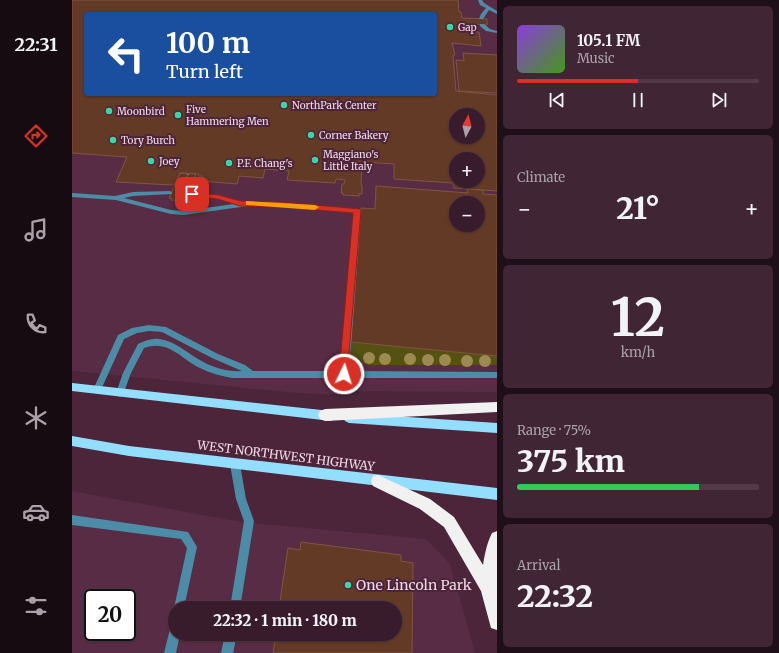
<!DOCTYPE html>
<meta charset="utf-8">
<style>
:root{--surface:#391c2c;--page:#402534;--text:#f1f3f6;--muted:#aba1a9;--line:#533a48;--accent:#d93025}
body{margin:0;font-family:Merriweather,serif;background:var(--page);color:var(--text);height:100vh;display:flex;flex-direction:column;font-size:15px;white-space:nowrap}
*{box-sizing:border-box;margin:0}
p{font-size:13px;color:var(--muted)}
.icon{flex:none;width:22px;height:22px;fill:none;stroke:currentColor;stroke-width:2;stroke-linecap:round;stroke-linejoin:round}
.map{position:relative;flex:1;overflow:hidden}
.panel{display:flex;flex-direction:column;gap:6px;padding:6px;background:#1f0f18;width:282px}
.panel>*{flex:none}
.top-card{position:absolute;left:12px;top:12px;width:353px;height:84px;border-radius:4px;box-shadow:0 1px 3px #0004,0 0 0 1px var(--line);background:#1a4fa0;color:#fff;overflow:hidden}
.needle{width:26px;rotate:7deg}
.buttons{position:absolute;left:377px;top:108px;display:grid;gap:8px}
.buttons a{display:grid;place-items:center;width:36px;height:36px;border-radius:50%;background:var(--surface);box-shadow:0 1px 3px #0004,0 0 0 1px var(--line);font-size:20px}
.speed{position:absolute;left:12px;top:589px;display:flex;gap:8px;font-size:20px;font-weight:700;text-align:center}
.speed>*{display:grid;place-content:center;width:52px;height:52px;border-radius:50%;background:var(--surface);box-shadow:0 1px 3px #0004,0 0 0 1px var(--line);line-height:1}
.speed .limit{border:2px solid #111;border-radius:6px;background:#fff;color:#111}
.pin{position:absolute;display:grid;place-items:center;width:34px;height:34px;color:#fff;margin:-17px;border-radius:8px;box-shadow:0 2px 6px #0006}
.me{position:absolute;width:44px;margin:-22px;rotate:4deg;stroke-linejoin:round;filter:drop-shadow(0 0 3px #0008)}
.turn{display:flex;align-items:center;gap:14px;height:84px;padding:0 16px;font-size:18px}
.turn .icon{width:52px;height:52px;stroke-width:2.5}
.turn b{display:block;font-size:28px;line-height:34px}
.big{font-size:30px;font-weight:800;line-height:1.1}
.panel .widget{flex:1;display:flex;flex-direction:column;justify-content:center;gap:6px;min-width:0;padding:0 14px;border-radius:6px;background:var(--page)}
.panel .dial{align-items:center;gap:0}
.dial b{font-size:52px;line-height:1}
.song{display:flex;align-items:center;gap:12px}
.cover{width:48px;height:48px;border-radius:6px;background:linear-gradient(135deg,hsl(270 70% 55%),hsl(100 70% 35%))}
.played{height:4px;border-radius:2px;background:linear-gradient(90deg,var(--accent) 50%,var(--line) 50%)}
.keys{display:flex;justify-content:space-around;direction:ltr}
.heat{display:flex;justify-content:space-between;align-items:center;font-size:22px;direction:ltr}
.charge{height:6px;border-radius:3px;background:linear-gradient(90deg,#34c759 75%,var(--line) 0)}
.trip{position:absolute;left:96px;top:601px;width:234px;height:40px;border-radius:20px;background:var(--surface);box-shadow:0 1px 3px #0004,0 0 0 1px var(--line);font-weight:800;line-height:40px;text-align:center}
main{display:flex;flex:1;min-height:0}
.menu{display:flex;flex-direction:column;width:72px;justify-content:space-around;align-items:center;background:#170b12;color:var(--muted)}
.menu .icon{width:28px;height:28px}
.menu .active{color:var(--accent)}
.menu b{font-size:18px;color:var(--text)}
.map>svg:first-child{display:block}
</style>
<main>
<nav class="menu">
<b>22:31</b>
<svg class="icon active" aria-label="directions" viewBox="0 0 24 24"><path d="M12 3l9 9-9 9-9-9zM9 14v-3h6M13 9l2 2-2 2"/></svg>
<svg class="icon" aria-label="music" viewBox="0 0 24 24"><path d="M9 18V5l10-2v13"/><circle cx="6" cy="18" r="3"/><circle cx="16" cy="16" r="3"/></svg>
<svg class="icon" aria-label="phone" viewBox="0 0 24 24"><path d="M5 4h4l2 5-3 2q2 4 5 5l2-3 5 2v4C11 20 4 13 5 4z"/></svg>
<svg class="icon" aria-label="climate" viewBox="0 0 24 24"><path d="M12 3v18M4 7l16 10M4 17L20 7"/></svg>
<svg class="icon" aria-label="car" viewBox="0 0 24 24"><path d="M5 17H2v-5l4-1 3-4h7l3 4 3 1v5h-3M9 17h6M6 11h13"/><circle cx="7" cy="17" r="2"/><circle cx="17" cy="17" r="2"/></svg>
<svg class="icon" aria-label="filters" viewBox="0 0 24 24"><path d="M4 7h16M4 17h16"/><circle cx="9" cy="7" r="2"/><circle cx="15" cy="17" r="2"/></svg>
</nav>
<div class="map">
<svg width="425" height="653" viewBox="0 0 425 653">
<rect width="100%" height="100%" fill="#4c253b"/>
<path fill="#592c46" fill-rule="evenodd" d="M 0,0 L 425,0 L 425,392 L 276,391 L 274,395 L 226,393 L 0,371 ZM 14,14 L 363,14 L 363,94 L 14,94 ZM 384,115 L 406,115 L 406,137 L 384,137 ZM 384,159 L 406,159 L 406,181 L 384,181 ZM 384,203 L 406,203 L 406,225 L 384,225 Z
M 0,491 L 169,522 L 354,539 L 378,564 L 403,653 L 0,653 ZM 21,598 L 55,598 L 55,632 L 21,632 ZM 103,608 L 323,608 L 323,634 L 103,634 Z"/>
<path fill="#555112" d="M 279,342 L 425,356 L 425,365 L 295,365 L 284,361 L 278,354 Z"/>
<path fill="#633a25" stroke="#815540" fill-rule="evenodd" d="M 0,0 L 386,0 L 387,12 L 389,12 L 390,18 L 415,19 L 415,25 L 390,23 L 394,24 L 394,26 L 398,26 L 398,29 L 402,29 L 403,32 L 407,32 L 409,46 L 380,43 L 383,55 L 381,55 L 384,91 L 425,95 L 425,191 L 382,188 L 381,183 L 322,179 L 322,164 L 290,162 L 289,185 L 290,185 L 290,194 L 287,194 L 287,196 L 271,195 L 271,193 L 269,193 L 270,184 L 272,184 L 273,180 L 264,179 L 263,183 L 215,180 L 217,171 L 193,169 L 191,178 L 167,176 L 165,184 L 129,181 L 131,176 L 126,176 L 127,174 L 108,173 L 104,183 L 100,185 L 44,182 L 55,157 L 0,153 ZM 14,14 L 363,14 L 363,94 L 14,94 ZM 384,115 L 406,115 L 406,137 L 384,137 ZM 384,159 L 406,159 L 406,181 L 384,181 Z
M 391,53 L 425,55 L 425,93 L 387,91 L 384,60 L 392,61 Z
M 108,173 L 124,174 L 119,189 L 122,189 L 118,199 L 116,199 L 115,201 L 99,200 L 99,198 L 97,198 Z
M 304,186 L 396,193 L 395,189 L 411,190 L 411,194 L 425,195 L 425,356 L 279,342 L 289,208 L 303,209 ZM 384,203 L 406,203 L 406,225 L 384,225 Z
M 229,542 L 329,555 L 329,561 L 341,563 L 340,653 L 201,653 L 204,634 L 323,634 L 323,608 L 207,608 L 216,548 L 228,550 Z"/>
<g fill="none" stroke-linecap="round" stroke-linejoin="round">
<path stroke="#977688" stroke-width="2" stroke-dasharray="1.5 1.5" stroke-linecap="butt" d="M 109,192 L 116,174"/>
<path fill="#4d8ca6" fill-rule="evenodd" d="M 406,0 L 410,0 L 412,3 L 425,11 L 425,14 L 417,10 L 411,19 L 407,19 L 409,14 L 414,8 L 408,5 Z
M 408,24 L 412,24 L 418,29 L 425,31 L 425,33 L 414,31 L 408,26 Z
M 98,191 L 100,192 L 100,194 L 61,196 L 52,198 L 99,210 L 112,211 L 162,204 L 146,199 L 118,195 L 118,193 L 120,192 L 146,195 L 170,203 L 183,201 L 288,209 L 289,211 L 277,371 L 425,372 L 425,378 L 160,378 C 149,376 138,373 128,368 C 108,358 96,339 72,348 L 59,373 L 51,395 L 48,397 L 45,395 L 44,393 L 51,373 L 66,344 C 73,341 80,338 87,339 C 102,341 113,351 126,359 C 139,367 154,372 170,371 L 140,358 L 90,332 L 77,331 L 65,333 L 52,339 L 28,392 L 25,393 L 22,392 L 21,390 L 46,335 L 60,328 L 77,325 L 94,327 L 146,354 L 173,365 L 181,371 L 268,371 L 282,213 L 183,205 L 112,215 L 99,214 L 44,200 L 0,197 L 0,193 L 43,196 L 61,192 Z
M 163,460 L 166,461 L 168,464 L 174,499 L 182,521 L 168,608 L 158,608 L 172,521 L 164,499 L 158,464 L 160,461 Z
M 0,515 L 116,532 L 125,547 L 112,608 L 103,608 L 103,612 L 102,608 L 115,548 L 109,539 L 0,525 Z
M 103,623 L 103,634 L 108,634 L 104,653 L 92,653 L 99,625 Z
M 153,634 L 165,634 L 161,653 L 149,653 Z"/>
<path fill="#93defd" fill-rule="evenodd" d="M 0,383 L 259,411 L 263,413 L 265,416 L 263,419 L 259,421 L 0,391 Z
M 277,413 L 425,423 L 425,433 L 277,423 L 273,421 L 271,418 L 273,415 Z
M 0,436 L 57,446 L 425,488 L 425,500 L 57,456 L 0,446 Z"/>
<path fill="#f1f1f1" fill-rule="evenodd" d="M 425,402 L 425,412 L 253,421 L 248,419 L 246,415 L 248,411 L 253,409 Z
M 306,475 L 358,499 L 382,517 L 411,565 C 413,553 415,543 420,533 L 425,531 L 425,630 L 419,628 L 409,591 L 372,527 L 348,509 L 301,486 L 299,481 L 301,476 Z"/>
</g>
<g fill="#9d8952">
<circle cx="297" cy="358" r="6"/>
<circle cx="313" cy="359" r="6"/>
<circle cx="338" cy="359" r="6"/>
<circle cx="356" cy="360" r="6"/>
<circle cx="373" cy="360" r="6"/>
<circle cx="395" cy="361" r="6"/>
<circle cx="413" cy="361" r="6"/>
</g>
<path fill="#d93025" stroke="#8d1f18" d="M 120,192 L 146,195 L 169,201 L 210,202 L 288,209 L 289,211 L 275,377 L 268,377 L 267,374 L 281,213 L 210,207 L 168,206 L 146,199 L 117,196 L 117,193 Z"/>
<path fill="#f59e0b" d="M 174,201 L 243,205 L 247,207 L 243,210 L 177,205 L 174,205 Z"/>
<g fill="#3ed4a3" stroke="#4c253b" stroke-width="1.5">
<circle cx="378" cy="27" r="4"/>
<circle cx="212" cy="105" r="4"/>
<circle cx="37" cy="111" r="4"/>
<circle cx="106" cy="115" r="4"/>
<circle cx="239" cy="135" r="4"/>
<circle cx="41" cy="140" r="4"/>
<circle cx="243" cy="160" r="4"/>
<circle cx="79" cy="161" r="4"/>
<circle cx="157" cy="163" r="4"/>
<circle cx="276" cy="585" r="4"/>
</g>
<g text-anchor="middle" stroke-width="4" stroke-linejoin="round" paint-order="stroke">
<g font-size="10" fill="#f2d8e5" stroke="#4c253b" text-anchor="start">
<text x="386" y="31">Gap</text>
<text x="220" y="109">NorthPark Center</text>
<text x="114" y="113">Five<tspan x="114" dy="12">Hammering Men</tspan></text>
<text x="45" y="115">Moonbird</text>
<text x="247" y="139">Corner Bakery</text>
<text x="49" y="144">Tory Burch</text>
<text x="251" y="158">Maggiano's<tspan x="251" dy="12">Little Italy</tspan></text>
<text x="87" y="165">Joey</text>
<text x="165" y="167">P.F. Chang's</text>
</g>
<g font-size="12" fill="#f2d8e5" stroke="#4c253b">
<text transform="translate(214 456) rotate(7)" y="4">WEST NORTHWEST HIGHWAY</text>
</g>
<g font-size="14" fill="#f2d8e5" stroke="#4c253b" text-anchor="start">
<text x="284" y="590">One Lincoln Park</text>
</g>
</g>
</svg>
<div class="buttons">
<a><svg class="needle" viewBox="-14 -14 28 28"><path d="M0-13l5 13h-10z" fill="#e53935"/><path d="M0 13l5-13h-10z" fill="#aba1a9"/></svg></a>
<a>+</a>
<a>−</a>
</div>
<div class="speed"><div class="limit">20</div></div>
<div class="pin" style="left:120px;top:194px;background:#d93025"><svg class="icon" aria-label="arrive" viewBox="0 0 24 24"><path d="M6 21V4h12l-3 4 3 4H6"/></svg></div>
<svg class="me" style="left:272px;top:374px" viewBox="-20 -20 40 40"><circle r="17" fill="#d93025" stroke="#fff" stroke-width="3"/><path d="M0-11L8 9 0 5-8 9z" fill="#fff"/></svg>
<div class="trip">22:32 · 1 min · 180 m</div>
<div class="top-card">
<div class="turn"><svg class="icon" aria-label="left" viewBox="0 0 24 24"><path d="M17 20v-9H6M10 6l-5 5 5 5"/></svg><div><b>100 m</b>Turn left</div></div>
</div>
</div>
<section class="panel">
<div class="widget">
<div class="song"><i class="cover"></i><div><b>105.1 FM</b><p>Music</p></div></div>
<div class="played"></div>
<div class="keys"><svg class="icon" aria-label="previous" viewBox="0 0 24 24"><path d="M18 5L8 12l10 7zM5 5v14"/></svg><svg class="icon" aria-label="pause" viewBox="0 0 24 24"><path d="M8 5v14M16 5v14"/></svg><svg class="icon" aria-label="next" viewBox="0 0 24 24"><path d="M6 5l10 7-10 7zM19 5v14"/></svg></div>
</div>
<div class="widget"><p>Climate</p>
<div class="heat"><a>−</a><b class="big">21°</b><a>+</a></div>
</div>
<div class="widget dial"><b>12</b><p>km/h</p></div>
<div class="widget"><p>Range · 75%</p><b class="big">375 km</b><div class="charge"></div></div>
<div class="widget"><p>Arrival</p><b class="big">22:32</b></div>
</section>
</main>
